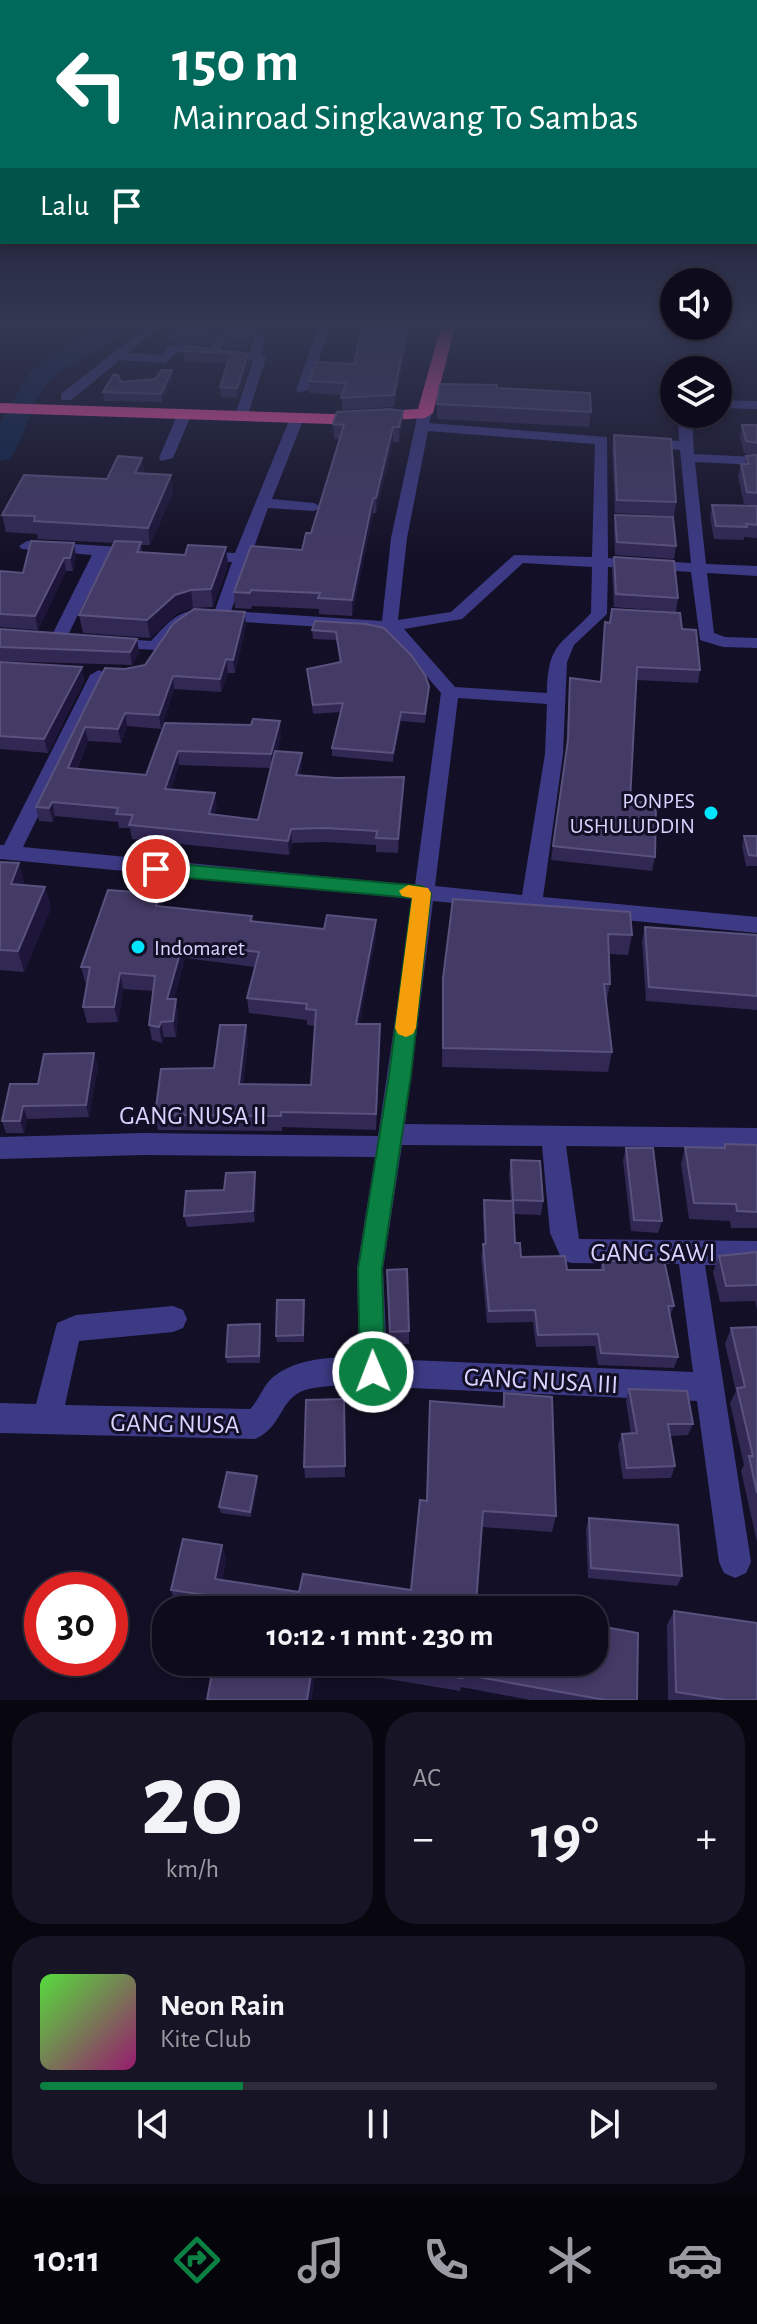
<!DOCTYPE html>
<html lang="id">
<meta charset="utf-8">
<style>
:root{--surface:#0e0b1c;--page:#171425;--text:#f1f3f6;--muted:#9b9ba3;--line:#2e2b3b;--accent:#0b8043}
body{margin:0;font-family:"Alegreya Sans",sans-serif;background:var(--page);color:var(--text);height:100vh;display:flex;flex-direction:column;font-size:30px;white-space:nowrap}
*{box-sizing:border-box;margin:0}
p{font-size:26px;color:var(--muted)}
.icon{flex:none;width:44px;height:44px;fill:none;stroke:currentColor;stroke-width:2;stroke-linecap:round;stroke-linejoin:round}
.map{position:relative;height:1700px;overflow:hidden}
.details{display:flex;flex-direction:column;gap:12px;padding:12px;background:#08060f;flex:1}
.details>*{flex:none}
.guide{position:absolute;left:0px;top:0px;width:758px;height:244px;box-shadow:0 4px 12px #0003,0 0 0 2px var(--line);background:#00695c;color:#fff;overflow:hidden}
.tools{position:absolute;left:660px;top:268px;display:grid;gap:16px}
.tools a{display:grid;place-items:center;width:72px;height:72px;border-radius:50%;background:var(--surface);box-shadow:0 4px 12px #0003,0 0 0 2px var(--line);font-size:40px}
.speed{position:absolute;left:24px;top:1572px;display:flex;gap:16px;font-size:40px;font-weight:700;text-align:center}
.speed>*{display:grid;place-content:center;width:104px;height:104px;border-radius:50%;background:var(--surface);box-shadow:0 4px 12px #0003,0 0 0 2px var(--line);line-height:1}
.speed .limit{border:12px solid #d22;background:#fff;color:#111}
.pin{position:absolute;display:grid;place-items:center;width:68px;height:68px;color:#fff;margin:-34px;border:4px solid #fff;border-radius:50%;box-shadow:0 2px 8px #0007}
.me{position:absolute;width:88px;margin:-44px;rotate:359deg;stroke-linejoin:round;filter:drop-shadow(0 0 6px #0008)}
.turn{display:flex;align-items:center;gap:28px;height:168px;padding:0 40px;font-size:36px}
.turn .icon{width:104px;height:104px;stroke-width:2.5}
.turn b{display:block;font-size:56px;line-height:68px}
.then{display:flex;align-items:center;height:76px;padding:0 40px;background:#0003;gap:16px;font-size:30px}
.big{font-size:60px;font-weight:700;line-height:1.1}
.details .widget{flex:1;display:flex;flex-direction:column;justify-content:center;gap:12px;min-width:0;padding:0 28px;border-radius:32px;background:var(--page)}
.details .dial{align-items:center;gap:0}
.dial b{font-size:104px;line-height:1}
.song{display:flex;align-items:center;gap:24px}
.cover{width:96px;height:96px;border-radius:12px;background:linear-gradient(135deg,hsl(110 70% 55%),hsl(320 70% 35%))}
.played{height:8px;border-radius:4px;background:linear-gradient(90deg,var(--accent) 30%,var(--line) 30%)}
.keys{display:flex;justify-content:space-around;direction:ltr}
.heat{display:flex;justify-content:space-between;align-items:center;font-size:44px;direction:ltr}
.details .tiles{flex:1;display:grid;gap:12px;grid-template-columns:1fr 1fr}
.widget:last-child{grid-column:span 2}
.trip{position:absolute;left:152px;top:1596px;width:456px;height:80px;border-radius:32px;background:var(--surface);box-shadow:0 4px 12px #0003,0 0 0 2px var(--line);font-weight:700;line-height:80px;text-align:center}
.tabs{display:flex;height:128px;justify-content:space-around;align-items:center;background:#06040b;color:var(--muted)}
.tabs .icon{width:56px;height:56px}
.tabs .selected{color:var(--accent)}
.tabs b{font-size:36px;color:var(--text)}
.map>svg:first-child{display:block}
</style>
<div class="map">
<svg width="757" height="1700" viewBox="0 0 757 1700">
<rect width="100%" height="100%" fill="#130f26"/>
<g fill="none" stroke-linecap="round" stroke-linejoin="round">
<path fill="#0c2248" fill-rule="evenodd" d="M 104,323 L 132,323 C 113,349 72,357 50,381 C 30,402 26,435 10,459 L 0,461 L 0,422 L 31,371 Z"/>
<path fill="#3d3a85" fill-rule="evenodd" d="M 151,323 L 164,323 L 128,353 L 162,355 L 168,347 L 183,344 L 210,348 L 222,330 L 261,331 L 266,336 L 261,355 L 266,358 L 247,418 L 235,415 L 253,361 L 183,352 L 176,353 L 165,363 L 120,360 L 71,400 L 61,400 L 61,394 ZM 230,336 L 254,336 L 250,353 L 221,349 Z
M 320,323 L 332,323 L 308,390 L 298,393 L 296,390 Z
M 718,400 L 757,401 L 757,409 L 718,408 Z
M 185,409 L 192,413 L 173,458 L 161,461 L 159,458 L 178,413 Z
M 425,409 L 432,413 L 429,423 L 607,437 L 608,558 L 691,563 L 680,450 L 646,447 L 639,443 L 646,439 L 679,441 L 678,414 L 692,414 L 694,454 L 757,457 L 757,465 L 695,462 L 706,564 L 757,566 L 757,576 L 707,573 L 714,633 L 725,637 L 757,638 L 757,648 L 723,647 L 700,640 L 691,572 L 608,567 L 607,614 L 574,645 L 567,662 L 563,754 L 543,897 L 757,917 L 757,933 L 433,901 L 405,1124 L 757,1128 L 757,1148 L 566,1146 L 579,1239 L 757,1241 L 757,1265 L 705,1265 L 751,1562 L 746,1573 L 735,1578 L 724,1573 L 719,1562 L 697,1401 L 346,1385 C 332,1386 313,1386 300,1392 C 279,1403 281,1428 255,1439 L 0,1433 L 0,1403 L 36,1404 L 57,1323 L 76,1315 L 173,1306 L 183,1310 L 187,1319 L 183,1328 L 173,1332 L 79,1341 L 65,1405 L 250,1409 C 259,1400 263,1386 272,1378 C 294,1359 331,1356 359,1358 L 357,1269 L 375,1157 L 143,1155 L 0,1159 L 0,1137 L 143,1133 L 378,1136 L 413,899 L 0,859 L 0,845 L 4,845 L 90,675 L 99,670 L 108,675 L 23,847 L 415,885 L 441,693 L 388,631 L 195,619 L 185,623 L 161,650 L 112,648 L 104,643 L 112,638 L 151,641 C 174,616 180,608 215,610 L 232,562 L 203,561 L 195,556 L 203,551 L 235,553 L 290,418 L 297,414 L 304,418 L 272,499 L 314,503 L 321,507 L 314,511 L 268,508 L 231,611 L 382,621 L 391,538 L 418,413 ZM 428,431 L 595,444 L 592,557 L 514,555 L 451,612 L 398,620 L 407,538 ZM 523,563 L 592,567 L 591,613 C 561,646 548,642 547,693 L 455,687 L 404,629 L 462,619 ZM 458,698 L 547,704 L 545,754 L 522,895 L 435,886 ZM 402,1145 L 542,1146 L 550,1233 L 562,1260 L 571,1263 L 679,1264 L 693,1372 L 387,1359 L 383,1269 Z
M 27,541 L 135,548 L 143,553 L 135,558 L 107,556 L 66,639 L 58,644 L 50,639 L 92,555 L 22,549 L 19,546 Z"/>
<path fill="#ff4fa3" fill-rule="evenodd" d="M 442,323 L 456,323 L 433,413 L 425,418 L 331,424 L 0,413 L 0,403 L 331,414 L 418,409 Z"/>
</g>
<path fill="#312854" fill-rule="evenodd" d="M 169,323 L 264,323 L 262,328 L 249,328 L 250,339 L 248,350 L 226,347 L 225,335 L 238,328 L 222,327 L 209,345 L 168,342 L 166,328 Z
M 410,327 L 394,407 L 342,410 L 342,395 L 309,393 L 309,381 L 354,364 Z
M 184,351 L 248,354 L 249,364 L 238,398 L 221,397 L 220,387 L 228,363 L 185,361 Z
M 172,370 L 173,379 L 162,402 L 104,401 L 103,392 L 121,382 L 155,379 Z
M 497,388 L 591,412 L 589,427 L 437,419 L 437,404 Z
M 403,411 L 402,426 L 399,442 L 393,442 L 376,513 L 373,513 L 352,616 L 319,614 L 319,609 L 252,606 L 251,609 L 235,608 L 234,592 L 302,550 L 311,533 L 339,439 L 334,439 L 333,424 Z
M 742,425 L 757,425 L 757,506 L 744,504 L 738,476 L 741,464 L 745,464 L 746,456 L 752,455 L 744,453 L 740,437 Z
M 614,435 L 676,502 L 674,516 L 615,513 L 612,448 Z
M 142,458 L 144,473 L 173,492 L 150,545 L 141,545 L 142,552 L 185,555 L 226,547 L 228,565 L 213,607 L 193,608 L 177,613 L 150,638 L 83,633 L 79,615 L 114,543 L 38,539 L 37,534 L 6,532 L 2,515 L 107,479 Z
M 712,505 L 757,506 L 757,538 L 744,537 L 744,540 L 714,539 L 710,517 Z
M 615,515 L 676,546 L 674,559 L 615,555 L 614,528 Z
M 31,541 L 76,556 L 73,571 L 66,571 L 38,630 L 0,627 L 0,571 L 23,573 Z
M 614,557 L 678,598 L 676,612 L 614,607 L 612,570 Z
M 612,609 L 682,629 L 700,670 L 698,683 L 636,680 L 630,801 L 655,857 L 652,871 L 551,860 L 566,753 L 570,678 L 600,682 L 605,622 L 610,623 Z
M 366,624 L 429,686 L 425,723 L 401,721 L 393,762 L 332,756 L 332,748 L 341,712 L 313,714 L 307,669 L 340,662 L 336,640 L 313,639 L 312,630 Z
M 246,625 L 235,673 L 228,673 L 221,692 L 174,689 L 161,729 L 127,726 L 121,743 L 88,741 L 77,769 L 146,775 L 165,723 L 281,735 L 277,751 L 302,767 L 300,775 L 404,790 L 398,853 L 376,852 L 376,845 L 325,842 L 292,843 L 289,855 L 132,839 L 130,828 L 119,828 L 118,822 L 55,816 L 53,822 L 39,821 L 36,807 L 105,668 L 125,669 L 145,665 ZM 179,765 L 271,768 L 258,820 L 214,815 L 217,807 L 171,789 Z
M 0,629 L 137,639 L 139,653 L 132,665 L 0,661 Z
M 0,662 L 82,667 L 84,681 L 48,753 L 0,749 Z
M 744,836 L 757,836 L 757,866 L 746,866 L 742,846 Z
M 0,862 L 24,885 L 45,887 L 51,908 L 24,972 L 0,970 Z
M 163,907 L 252,916 L 253,921 L 324,929 L 376,920 L 376,936 L 359,1024 L 380,1040 L 376,1130 L 282,1127 L 282,1131 L 158,1130 L 155,1115 L 214,1068 L 246,1025 L 248,1041 L 243,1084 L 311,1085 L 315,1026 L 307,1025 L 307,1020 L 249,1013 L 247,998 L 255,967 L 185,958 L 174,999 L 176,999 L 178,1015 L 176,1037 L 164,1037 L 162,1043 L 152,1040 L 149,1025 L 153,991 L 123,989 L 118,1022 L 87,1023 L 83,1007 L 87,982 L 85,982 L 81,967 Z
M 630,912 L 632,935 L 628,955 L 609,954 L 610,984 L 606,1004 L 612,1052 L 608,1072 L 442,1067 L 443,978 Z
M 645,927 L 757,935 L 757,1010 L 646,1001 L 642,941 Z
M 98,1065 L 89,1117 L 27,1119 L 24,1133 L 6,1133 L 2,1121 L 38,1084 Z
M 725,1144 L 757,1145 L 757,1228 L 731,1228 L 730,1221 L 689,1219 L 681,1164 L 685,1147 L 723,1148 Z
M 626,1148 L 662,1221 L 658,1233 L 631,1231 L 623,1160 Z
M 511,1160 L 543,1201 L 541,1215 L 514,1214 L 515,1243 L 521,1257 L 567,1270 L 600,1270 L 602,1261 L 674,1306 L 670,1316 L 678,1357 L 674,1368 L 598,1365 L 595,1346 L 536,1347 L 533,1322 L 487,1323 L 481,1256 L 484,1244 L 483,1213 L 484,1200 L 511,1201 L 509,1174 Z
M 255,1172 L 256,1183 L 255,1222 L 187,1227 L 184,1216 Z
M 757,1252 L 757,1310 L 755,1301 L 720,1302 L 713,1272 L 719,1256 Z
M 387,1270 L 409,1331 L 409,1344 L 389,1344 Z
M 304,1307 L 304,1342 L 277,1342 L 276,1336 Z
M 757,1327 L 757,1542 L 741,1471 L 744,1465 L 730,1403 L 736,1391 L 725,1344 L 731,1328 Z
M 261,1331 L 260,1363 L 227,1363 L 226,1357 Z
M 629,1389 L 693,1424 L 688,1435 L 670,1436 L 675,1466 L 671,1478 L 623,1479 L 618,1445 L 622,1434 L 631,1434 L 626,1401 Z
M 504,1393 L 556,1516 L 552,1532 L 482,1527 L 476,1604 L 511,1610 L 213,1610 L 176,1605 L 171,1590 L 222,1545 L 226,1560 L 222,1580 L 299,1592 L 411,1590 L 426,1501 L 502,1407 Z
M 344,1399 L 345,1477 L 305,1478 L 304,1467 Z
M 258,1482 L 251,1517 L 221,1513 L 219,1507 Z
M 589,1518 L 682,1576 L 677,1586 L 588,1578 L 586,1529 Z
M 674,1611 L 757,1700 L 668,1700 L 667,1625 Z
M 214,1662 L 594,1662 L 637,1700 L 530,1700 L 461,1687 L 460,1691 L 316,1667 L 311,1700 L 207,1700 Z"/>
<path fill="#1d163a" d="M 213,323 L 222,323 L 222,327 L 209,345 L 207,331 Z
M 408,323 L 410,323 L 410,327 L 394,407 L 394,395 Z
M 249,328 L 250,339 L 248,350 L 247,338 Z
M 248,354 L 249,364 L 238,398 L 237,388 Z
M 172,370 L 173,379 L 162,402 L 161,394 Z
M 403,411 L 402,426 L 399,442 L 399,427 Z
M 393,427 L 393,442 L 376,513 L 376,498 Z
M 142,458 L 144,474 L 135,473 Z
M 171,475 L 173,492 L 150,545 L 148,528 Z
M 373,498 L 373,513 L 352,616 L 352,600 Z
M 74,543 L 76,556 L 73,571 L 70,558 Z
M 226,547 L 228,565 L 213,607 L 211,589 Z
M 64,558 L 66,571 L 38,630 L 35,616 Z
M 191,590 L 193,608 L 177,613 L 150,638 L 147,620 L 175,595 Z
M 245,612 L 246,625 L 235,673 L 233,660 Z
M 137,639 L 139,653 L 132,665 L 130,652 Z
M 226,659 L 228,673 L 221,692 L 220,679 Z
M 82,667 L 84,681 L 48,753 L 44,739 Z
M 173,676 L 174,689 L 161,729 L 159,715 Z
M 401,712 L 401,721 L 393,762 L 393,753 Z
M 125,713 L 127,726 L 121,743 L 118,729 Z
M 280,721 L 281,735 L 272,768 L 271,754 Z
M 85,727 L 88,741 L 71,782 L 68,768 Z
M 178,751 L 179,765 L 167,803 L 165,789 Z
M 302,753 L 302,767 L 297,789 L 296,775 Z
M 404,777 L 404,790 L 398,853 L 398,839 Z
M 215,793 L 217,807 L 210,828 L 209,814 Z
M 52,802 L 55,816 L 53,822 L 49,808 Z
M 291,829 L 292,843 L 289,855 L 288,841 Z
M 19,863 L 25,884 L 17,905 L 11,884 Z
M 45,887 L 51,908 L 24,972 L 18,951 Z
M 160,894 L 163,910 L 156,906 Z
M 376,920 L 376,936 L 357,1039 L 356,1024 Z
M 183,943 L 185,958 L 170,1015 L 167,999 Z
M 120,973 L 123,989 L 118,1022 L 114,1007 Z
M 176,999 L 178,1015 L 176,1037 L 173,1021 Z
M 161,1022 L 164,1037 L 162,1043 L 159,1027 Z
M 246,1025 L 248,1041 L 241,1099 L 239,1084 Z
M 94,1053 L 98,1065 L 89,1117 L 86,1105 Z
M 23,1106 L 27,1119 L 24,1133 L 20,1121 Z
M 255,1172 L 256,1183 L 255,1222 L 253,1211 Z
M 257,1476 L 258,1482 L 251,1517 L 250,1512 Z
M 222,1545 L 226,1560 L 219,1593 L 215,1579 Z
M 313,1662 L 315,1662 L 316,1667 L 311,1700 L 307,1700 Z"/>
<path fill="#433a66" stroke="#5a527e" stroke-width="2" d="M 169,323 L 213,323 L 207,331 L 166,328 Z
M 363,323 L 408,323 L 394,395 L 341,398 L 346,383 L 309,381 L 316,362 L 354,364 Z
M 231,328 L 249,328 L 247,338 L 225,335 Z
M 187,346 L 248,354 L 237,388 L 220,387 L 231,353 L 184,351 Z
M 162,370 L 172,370 L 161,394 L 103,392 L 113,375 L 118,375 L 121,382 L 155,379 Z
M 440,384 L 497,385 L 497,388 L 590,393 L 591,412 L 437,404 Z
M 390,409 L 403,411 L 399,427 L 393,427 L 376,498 L 373,498 L 352,600 L 318,598 L 320,593 L 251,590 L 250,593 L 234,592 L 251,546 L 302,550 L 306,533 L 311,533 L 344,425 L 333,424 L 337,412 Z
M 742,425 L 757,425 L 757,443 L 746,441 Z
M 614,435 L 671,439 L 676,502 L 617,500 Z
M 757,455 L 757,493 L 747,492 L 741,464 L 749,464 L 746,456 Z
M 118,456 L 142,458 L 135,473 L 171,475 L 148,528 L 34,521 L 35,516 L 2,515 L 24,475 L 107,479 Z
M 712,505 L 757,506 L 757,525 L 746,524 L 747,527 L 716,526 Z
M 615,515 L 673,517 L 676,546 L 617,542 Z
M 31,541 L 74,543 L 70,558 L 64,558 L 35,616 L 0,614 L 0,571 L 23,573 Z
M 115,541 L 141,542 L 137,552 L 185,555 L 188,545 L 226,547 L 211,589 L 191,590 L 175,595 L 147,620 L 79,615 Z
M 614,557 L 674,561 L 678,598 L 616,594 Z
M 194,609 L 245,612 L 233,660 L 226,659 L 220,679 L 173,676 L 159,715 L 125,713 L 118,729 L 85,727 L 68,768 L 146,775 L 165,723 L 251,725 L 253,719 L 280,721 L 271,754 L 178,751 L 165,789 L 215,793 L 209,814 L 258,820 L 275,751 L 302,753 L 296,775 L 336,778 L 404,777 L 398,839 L 376,838 L 377,831 L 324,828 L 291,829 L 288,841 L 129,825 L 133,815 L 116,814 L 118,808 L 52,802 L 49,808 L 36,807 L 105,668 L 125,669 L 145,665 L 173,624 Z
M 612,609 L 680,613 L 682,629 L 696,630 L 700,670 L 637,667 L 630,801 L 656,804 L 655,857 L 553,846 L 568,740 L 570,678 L 601,682 L 605,622 L 610,623 Z
M 315,621 L 366,624 L 384,628 L 411,655 L 425,675 L 429,686 L 425,714 L 401,712 L 393,753 L 332,748 L 343,703 L 313,705 L 307,669 L 341,662 L 336,632 L 312,630 Z
M 0,629 L 137,639 L 130,652 L 0,647 Z
M 0,662 L 82,667 L 44,739 L 0,736 Z
M 744,836 L 757,836 L 757,856 L 749,855 Z
M 0,862 L 19,863 L 11,884 L 45,887 L 18,951 L 0,950 Z
M 108,890 L 160,894 L 156,906 L 252,916 L 250,921 L 324,929 L 327,915 L 376,920 L 356,1024 L 380,1024 L 376,1114 L 281,1112 L 281,1116 L 155,1115 L 161,1069 L 214,1068 L 220,1025 L 246,1025 L 239,1084 L 311,1085 L 316,1010 L 306,1009 L 307,1004 L 247,998 L 259,952 L 183,943 L 167,999 L 176,999 L 173,1021 L 161,1022 L 159,1027 L 149,1025 L 155,976 L 120,973 L 114,1007 L 83,1007 L 90,967 L 81,967 Z
M 453,899 L 630,912 L 632,935 L 608,934 L 610,984 L 604,984 L 612,1052 L 443,1048 L 443,978 Z
M 645,927 L 757,935 L 757,996 L 649,987 Z
M 94,1053 L 86,1105 L 23,1106 L 20,1121 L 2,1121 L 10,1084 L 38,1084 L 44,1054 Z
M 725,1144 L 757,1145 L 757,1212 L 737,1211 L 736,1204 L 694,1203 L 685,1147 L 725,1148 Z
M 626,1148 L 653,1148 L 662,1221 L 634,1220 Z
M 511,1160 L 540,1161 L 543,1201 L 513,1200 Z
M 255,1172 L 253,1211 L 184,1216 L 186,1191 L 224,1190 L 226,1173 Z
M 484,1200 L 513,1201 L 515,1243 L 520,1243 L 521,1257 L 565,1256 L 567,1270 L 604,1270 L 602,1261 L 664,1260 L 674,1306 L 668,1306 L 678,1357 L 601,1353 L 598,1334 L 538,1335 L 535,1310 L 489,1311 L 483,1244 L 486,1244 Z
M 757,1252 L 757,1285 L 726,1286 L 719,1256 Z
M 407,1269 L 409,1331 L 390,1332 L 387,1270 Z
M 277,1300 L 304,1300 L 303,1335 L 276,1336 Z
M 260,1324 L 259,1356 L 226,1357 L 228,1325 Z
M 757,1327 L 757,1493 L 749,1456 L 753,1456 L 737,1388 L 745,1387 L 731,1328 Z
M 629,1389 L 687,1391 L 693,1424 L 668,1424 L 675,1466 L 627,1468 L 622,1434 L 637,1433 Z
M 504,1393 L 552,1397 L 556,1516 L 483,1511 L 476,1604 L 511,1610 L 238,1610 L 240,1600 L 171,1590 L 183,1539 L 222,1545 L 215,1579 L 299,1592 L 303,1574 L 411,1590 L 420,1500 L 427,1501 L 430,1401 L 504,1407 Z
M 344,1399 L 345,1466 L 304,1467 L 306,1400 Z
M 227,1472 L 257,1476 L 250,1512 L 219,1507 Z
M 589,1518 L 678,1525 L 682,1576 L 591,1568 Z
M 674,1611 L 757,1623 L 757,1700 L 726,1700 L 676,1692 Z
M 594,1625 L 638,1633 L 637,1700 L 605,1700 L 462,1674 L 462,1678 L 365,1662 L 594,1662 Z
M 214,1662 L 313,1662 L 307,1700 L 207,1700 Z"/>
<linearGradient id="sky" x2="0" y2="1"><stop stop-color="#0a0815"/><stop offset="0.58" stop-color="#333752"/><stop offset="1" stop-color="#333752" stop-opacity="0"/></linearGradient>
<rect width="757" height="561" fill="url(#sky)"/>
<path fill="#0b8043" stroke="#07532c" stroke-width="2" d="M 156,862 L 422,886 L 431,893 L 411,1075 L 382,1269 L 385,1372 L 382,1381 L 373,1385 L 363,1381 L 360,1372 L 358,1269 L 389,1075 L 412,898 L 156,875 L 147,869 Z"/>
<path fill="#f59e0b" d="M 408,885 L 428,888 L 431,893 L 416,1028 L 413,1034 L 406,1037 L 398,1034 L 395,1028 L 412,898 L 402,896 L 399,891 Z"/>
<g fill="#00e5ff" stroke="#130f26" stroke-width="3">
<circle cx="711" cy="813" r="8"/>
<circle cx="138" cy="947" r="8"/>
</g>
<g text-anchor="middle" stroke-width="6" stroke-linejoin="round" paint-order="stroke">
<g font-size="22" fill="#d9d4ff" stroke="#130f26" text-anchor="end">
<text x="695" y="808">PONPES<tspan x="695" dy="25">USHULUDDIN</tspan></text>
<text x="154" y="955" text-anchor="start">Indomaret</text>
</g>
<g font-size="26" fill="#d9d4ff" stroke="#130f26">
<text x="193" y="1124">GANG NUSA II</text>
<text x="653" y="1261">GANG SAWI</text>
<text transform="translate(541 1380) rotate(3)" y="9">GANG NUSA III</text>
<text transform="translate(175 1423) rotate(1)" y="9">GANG NUSA</text>
</g>
</g>
</svg>
<div class="tools">
<a><svg class="icon" aria-label="sound" viewBox="0 0 24 24"><path d="M4 9h4l5-4v14l-5-4H4zM17 9q2 3 0 6"/></svg></a>
<a><svg class="icon" aria-label="layers" viewBox="0 0 24 24"><path d="M12 4l9 5-9 5-9-5zM3 14l9 5 9-5"/></svg></a>
</div>
<div class="speed"><div class="limit">30</div></div>
<div class="pin" style="left:156px;top:869px;background:#d93025"><svg class="icon" aria-label="arrive" viewBox="0 0 24 24"><path d="M6 21V4h12l-3 4 3 4H6"/></svg></div>
<svg class="me" style="left:373px;top:1372px" viewBox="-20 -20 40 40"><circle r="17" fill="#0b8043" stroke="#fff" stroke-width="3"/><path d="M0-11L8 9 0 5-8 9z" fill="#fff"/></svg>
<div class="trip">10:12 · 1 mnt · 230 m</div>
<div class="guide">
<div class="turn"><svg class="icon" aria-label="left" viewBox="0 0 24 24"><path d="M17 20v-9H6M10 6l-5 5 5 5"/></svg><div><b>150 m</b>Mainroad Singkawang To Sambas</div></div>
<div class="then">Lalu<svg class="icon" aria-label="arrive" viewBox="0 0 24 24"><path d="M6 21V4h12l-3 4 3 4H6"/></svg></div>
</div>
</div>
<section class="details">
<div class="tiles">
<div class="widget dial"><b>20</b><p>km/h</p></div>
<div class="widget"><p>AC</p>
<div class="heat"><a>−</a><b class="big">19°</b><a>+</a></div>
</div>
<div class="widget">
<div class="song"><i class="cover"></i><div><b>Neon Rain</b><p>Kite Club</p></div></div>
<div class="played"></div>
<div class="keys"><svg class="icon" aria-label="previous" viewBox="0 0 24 24"><path d="M18 5L8 12l10 7zM5 5v14"/></svg><svg class="icon" aria-label="pause" viewBox="0 0 24 24"><path d="M8 5v14M16 5v14"/></svg><svg class="icon" aria-label="next" viewBox="0 0 24 24"><path d="M6 5l10 7-10 7zM19 5v14"/></svg></div>
</div>
</div>
</section>
<nav class="tabs">
<b>10:11</b>
<svg class="icon selected" aria-label="directions" viewBox="0 0 24 24"><path d="M12 3l9 9-9 9-9-9zM9 14v-3h6M13 9l2 2-2 2"/></svg>
<svg class="icon" aria-label="music" viewBox="0 0 24 24"><path d="M9 18V5l10-2v13"/><circle cx="6" cy="18" r="3"/><circle cx="16" cy="16" r="3"/></svg>
<svg class="icon" aria-label="phone" viewBox="0 0 24 24"><path d="M5 4h4l2 5-3 2q2 4 5 5l2-3 5 2v4C11 20 4 13 5 4z"/></svg>
<svg class="icon" aria-label="climate" viewBox="0 0 24 24"><path d="M12 3v18M4 7l16 10M4 17L20 7"/></svg>
<svg class="icon" aria-label="car" viewBox="0 0 24 24"><path d="M5 17H2v-5l4-1 3-4h7l3 4 3 1v5h-3M9 17h6M6 11h13"/><circle cx="7" cy="17" r="2"/><circle cx="17" cy="17" r="2"/></svg>
</nav>
